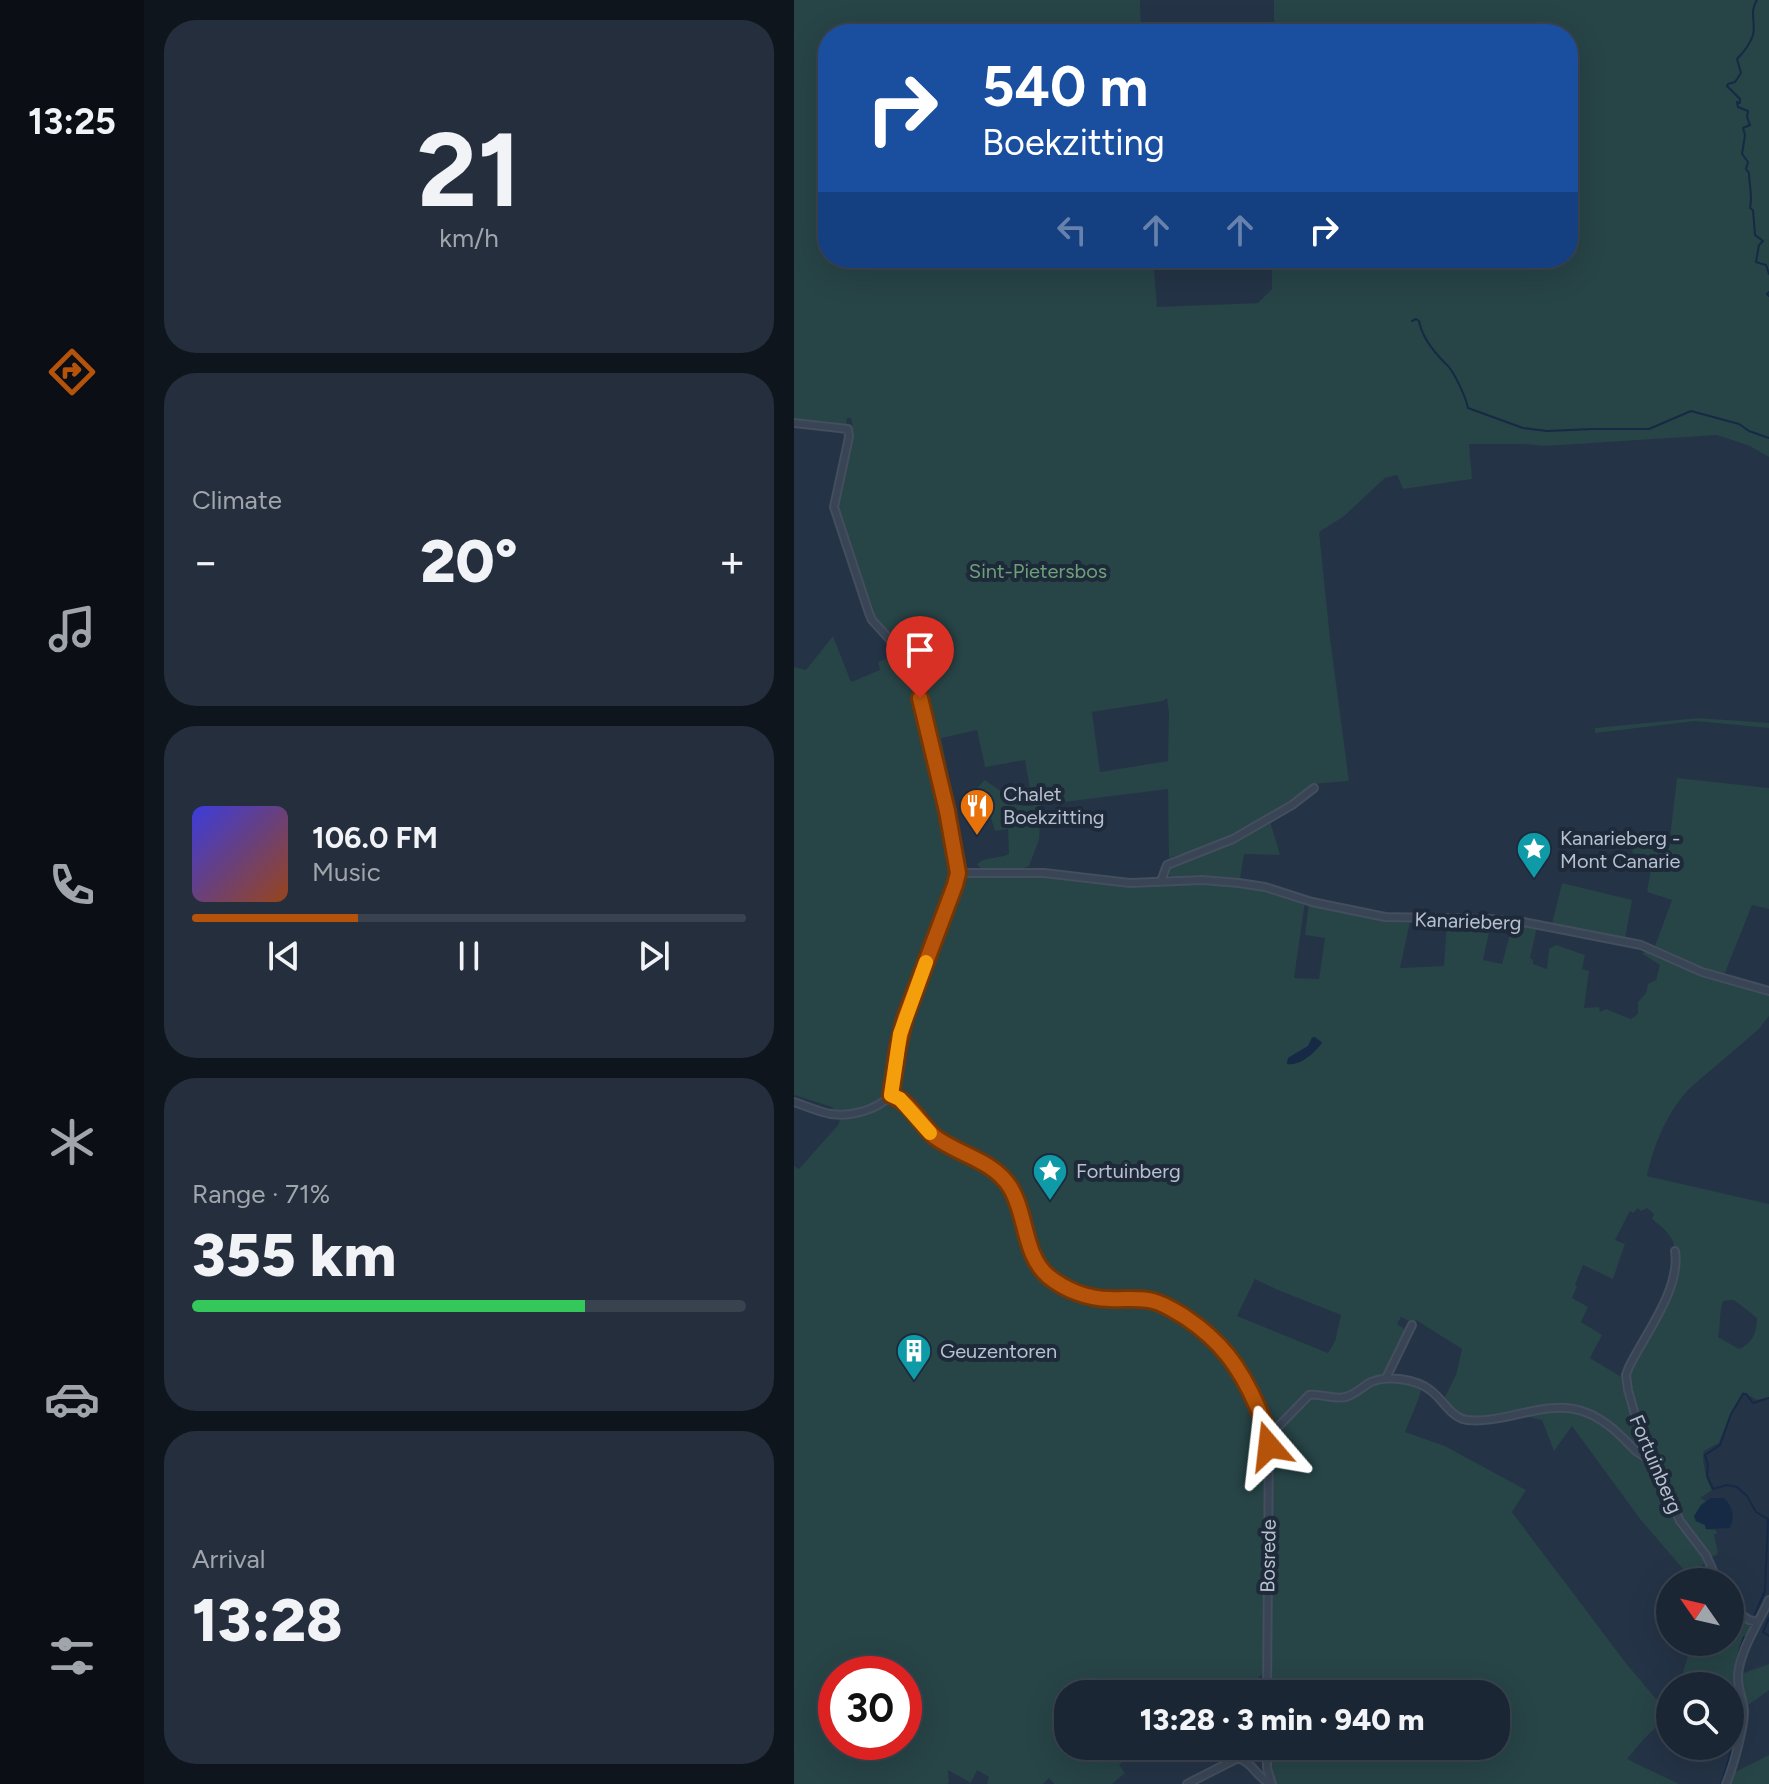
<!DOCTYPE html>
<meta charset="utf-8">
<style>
:root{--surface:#1b2634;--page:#242e3c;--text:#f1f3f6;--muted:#a0a5ac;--line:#39434f;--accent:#b45309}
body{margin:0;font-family:Figtree,sans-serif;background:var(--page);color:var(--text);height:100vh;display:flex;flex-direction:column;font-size:30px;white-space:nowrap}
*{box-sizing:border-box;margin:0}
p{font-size:26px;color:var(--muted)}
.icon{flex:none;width:44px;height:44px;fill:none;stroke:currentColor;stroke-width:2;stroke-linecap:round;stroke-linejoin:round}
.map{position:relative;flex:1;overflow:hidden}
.drawer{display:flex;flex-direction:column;gap:20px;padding:20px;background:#0f151d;width:650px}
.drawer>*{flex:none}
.guide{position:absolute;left:24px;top:24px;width:760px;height:244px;border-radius:32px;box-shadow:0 8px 32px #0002,0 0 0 2px var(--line);background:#1a4fa0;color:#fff;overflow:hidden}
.needle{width:52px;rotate:304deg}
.buttons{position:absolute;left:862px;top:1568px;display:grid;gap:16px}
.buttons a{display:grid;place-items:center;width:88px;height:88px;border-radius:50%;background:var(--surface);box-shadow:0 8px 32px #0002,0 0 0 2px var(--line);font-size:40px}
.speed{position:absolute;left:24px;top:1656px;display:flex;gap:16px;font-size:40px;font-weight:700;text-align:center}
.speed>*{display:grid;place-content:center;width:104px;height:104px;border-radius:50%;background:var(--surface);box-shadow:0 8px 32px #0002,0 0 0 2px var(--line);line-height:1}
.speed .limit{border:12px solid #d22;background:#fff;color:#111}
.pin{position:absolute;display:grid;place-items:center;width:68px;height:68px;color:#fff;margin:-82px -34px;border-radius:50% 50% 50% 0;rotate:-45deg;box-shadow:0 0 8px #0007}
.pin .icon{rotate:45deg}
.me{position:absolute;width:88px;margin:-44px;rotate:343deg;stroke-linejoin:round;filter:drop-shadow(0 0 6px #0008)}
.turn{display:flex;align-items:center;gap:28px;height:168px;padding:0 32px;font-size:36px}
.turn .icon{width:104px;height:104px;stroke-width:2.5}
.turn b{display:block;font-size:56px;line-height:68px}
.lanes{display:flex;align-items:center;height:76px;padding:0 32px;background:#0003;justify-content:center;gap:40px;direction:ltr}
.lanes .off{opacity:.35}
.big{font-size:60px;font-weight:800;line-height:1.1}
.drawer .tile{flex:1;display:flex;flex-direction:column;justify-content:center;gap:12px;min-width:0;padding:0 28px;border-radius:32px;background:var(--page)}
.drawer .dial{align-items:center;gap:0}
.dial b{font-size:104px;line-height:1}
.song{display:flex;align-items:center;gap:24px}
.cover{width:96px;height:96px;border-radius:12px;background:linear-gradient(135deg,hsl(240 70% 55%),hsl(20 70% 35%))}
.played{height:8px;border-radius:4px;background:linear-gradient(90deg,var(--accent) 30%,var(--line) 30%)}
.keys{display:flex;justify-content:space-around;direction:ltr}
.heat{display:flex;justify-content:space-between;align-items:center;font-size:44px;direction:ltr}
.charge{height:12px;border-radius:6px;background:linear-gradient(90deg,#34c759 71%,var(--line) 0)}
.trip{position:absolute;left:260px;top:1680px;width:456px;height:80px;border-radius:32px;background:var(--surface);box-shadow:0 8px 32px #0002,0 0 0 2px var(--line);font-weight:800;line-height:80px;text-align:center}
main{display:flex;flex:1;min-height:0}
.menu{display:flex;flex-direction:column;width:144px;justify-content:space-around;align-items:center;background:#0b0f15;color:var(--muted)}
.menu .icon{width:56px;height:56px}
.menu .on{color:var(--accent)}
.menu b{font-size:36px;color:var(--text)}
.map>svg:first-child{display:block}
</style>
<main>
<nav class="menu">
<b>13:25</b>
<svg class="icon on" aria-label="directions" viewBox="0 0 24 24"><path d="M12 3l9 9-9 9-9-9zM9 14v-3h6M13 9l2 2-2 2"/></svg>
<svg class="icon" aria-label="music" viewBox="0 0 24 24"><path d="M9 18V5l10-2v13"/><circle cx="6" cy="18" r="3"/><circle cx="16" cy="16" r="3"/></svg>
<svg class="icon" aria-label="phone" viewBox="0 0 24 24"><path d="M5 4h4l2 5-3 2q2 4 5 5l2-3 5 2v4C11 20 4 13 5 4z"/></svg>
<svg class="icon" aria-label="climate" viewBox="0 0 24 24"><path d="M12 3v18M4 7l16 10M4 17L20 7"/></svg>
<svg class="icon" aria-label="car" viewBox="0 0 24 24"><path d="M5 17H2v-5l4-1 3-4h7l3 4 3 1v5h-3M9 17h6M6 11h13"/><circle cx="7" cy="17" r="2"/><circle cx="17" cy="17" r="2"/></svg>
<svg class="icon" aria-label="filters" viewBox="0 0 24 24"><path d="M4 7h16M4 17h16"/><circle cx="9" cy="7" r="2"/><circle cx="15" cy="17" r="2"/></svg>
</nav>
<section class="drawer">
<div class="tile dial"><b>21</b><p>km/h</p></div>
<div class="tile"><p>Climate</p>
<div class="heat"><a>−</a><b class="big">20°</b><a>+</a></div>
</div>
<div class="tile">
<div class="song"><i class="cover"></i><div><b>106.0 FM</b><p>Music</p></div></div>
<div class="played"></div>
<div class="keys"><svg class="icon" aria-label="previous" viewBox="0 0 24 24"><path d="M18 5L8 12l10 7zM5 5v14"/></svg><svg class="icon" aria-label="pause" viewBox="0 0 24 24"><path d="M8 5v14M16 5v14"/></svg><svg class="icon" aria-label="next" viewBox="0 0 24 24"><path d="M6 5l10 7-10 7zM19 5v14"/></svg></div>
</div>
<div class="tile"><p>Range · 71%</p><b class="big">355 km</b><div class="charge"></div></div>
<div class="tile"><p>Arrival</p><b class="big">13:28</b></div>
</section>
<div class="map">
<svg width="975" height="1784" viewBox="0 0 975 1784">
<rect width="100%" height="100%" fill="#243346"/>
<path fill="#274446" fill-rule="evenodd" d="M 0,0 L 346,0 L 347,34 L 34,34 L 34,258 L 359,258 L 363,307 L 464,303 L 478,289 L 478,258 L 774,258 L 774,34 L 480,34 L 480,0 L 975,0 L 975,457 L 956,446 L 923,435 L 751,446 L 730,444 L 675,444 L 678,479 L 609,489 L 603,475 L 591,478 L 549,517 L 525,532 L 536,638 L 555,781 L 519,784 L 491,804 L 449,830 L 427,841 L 375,858 L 374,789 L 247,805 L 245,840 L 235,866 L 228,869 L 186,868 L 183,864 C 191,856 205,859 215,854 L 214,829 L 201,831 L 191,799 L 183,788 L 191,780 L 228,806 L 239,806 L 231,760 L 191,767 L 183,730 L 147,738 L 159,797 L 147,799 L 156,876 L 247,876 L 333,885 L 402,883 L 470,888 L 511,902 L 500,978 L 525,979 L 531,938 L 511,935 L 515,903 L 602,921 L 616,922 L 606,968 L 650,966 L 653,921 L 694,922 L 696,928 L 689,960 L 708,964 L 719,923 L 743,927 L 736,958 L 739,960 L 739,964 L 753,969 L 755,949 L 762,945 L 791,955 L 788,969 L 795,971 L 790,1008 L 805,1007 L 806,1012 L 812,1009 L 837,1019 L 844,1014 L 844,1002 L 852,993 L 854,984 L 862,980 L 866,965 L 849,954 L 852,949 L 894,968 L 975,994 L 975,1016 L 965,1029 L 896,1088 C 873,1112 860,1144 853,1176 L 975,1204 L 975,1397 L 963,1400 L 949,1392 L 937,1413 L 925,1443 L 910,1451 C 907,1461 913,1480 918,1490 L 906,1498 L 912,1501 L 900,1517 L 902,1521 L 911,1525 L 912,1529 L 922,1530 L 923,1534 L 920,1534 L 924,1554 L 912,1560 L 913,1562 L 899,1571 L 901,1575 L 895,1576 L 846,1519 L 778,1426 L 760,1451 L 748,1420 L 731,1416 C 746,1413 762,1408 777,1409 C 804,1411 823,1437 842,1452 L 843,1450 C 829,1436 814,1419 795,1411 C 760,1396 721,1418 685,1419 C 679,1419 672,1419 667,1416 C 660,1413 655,1404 650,1399 L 662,1375 L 668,1349 L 622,1320 L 619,1323 L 607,1317 L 603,1324 L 613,1331 L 591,1376 L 574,1382 L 552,1394 L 554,1398 C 580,1380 597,1377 628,1387 C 624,1403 617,1416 611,1432 L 651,1446 L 732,1490 L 718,1512 L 831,1662 L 862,1699 L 876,1694 L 876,1713 L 850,1739 L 833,1759 L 885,1784 L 481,1784 L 476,1765 L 476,1746 L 702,1746 L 702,1694 L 476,1694 L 475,1668 L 446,1694 L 274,1694 L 274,1746 L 333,1746 L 339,1753 L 325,1765 L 331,1773 L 318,1784 L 260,1784 L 255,1778 L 249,1784 L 193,1784 L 195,1777 L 183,1770 L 177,1783 L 154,1770 L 155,1783 L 152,1784 L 0,1784 L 0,1166 L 5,1169 L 44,1125 L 46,1120 L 38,1107 L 0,1095 L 0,667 L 12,670 L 39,636 L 57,682 L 86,670 L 84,662 L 103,654 L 96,641 L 99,636 L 87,626 L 77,612 L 43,509 L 43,497 L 59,427 L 57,418 L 53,418 L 52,425 L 36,427 L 0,422 ZM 373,698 L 375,714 L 374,761 L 306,772 L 298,712 L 369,701 ZM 521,1037 L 528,1042 C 520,1054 507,1065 493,1064 L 494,1058 L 514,1046 L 518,1038 ZM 844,1208 L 847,1211 L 853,1208 L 860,1214 L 858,1219 C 868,1227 879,1235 881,1249 L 885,1252 L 879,1286 L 838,1364 L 834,1378 L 835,1387 L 845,1424 L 861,1463 L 888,1510 L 886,1512 L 860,1465 L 840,1420 L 829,1378 L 796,1358 L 808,1335 L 787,1322 L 794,1307 L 778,1298 L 783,1286 L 781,1285 L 789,1265 L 819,1279 L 831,1244 L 821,1240 L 836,1211 L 839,1213 ZM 461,1279 L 484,1290 L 547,1315 L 541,1341 L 534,1353 L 443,1316 ZM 935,1300 L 940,1300 L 963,1318 C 963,1332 958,1344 945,1349 L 924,1337 C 927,1325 925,1312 929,1301 ZM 42,1674 L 110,1674 L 110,1742 L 42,1742 Z
M 904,718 L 975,723 L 975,728 L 901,721 L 801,733 L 801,728 Z
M 883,778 L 975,788 L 975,909 L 958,905 L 930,975 L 892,962 L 861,946 L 878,900 L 853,892 L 859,857 L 838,853 L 842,832 L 876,837 Z
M 476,821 L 486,855 L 450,854 L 446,879 L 376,876 L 374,873 L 375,866 L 452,834 Z
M 768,883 L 838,900 L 831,939 L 793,933 L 758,924 Z
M 936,1610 L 954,1622 L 957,1628 L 942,1666 L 942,1732 L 936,1730 L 936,1686 L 885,1686 L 898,1642 L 936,1642 Z
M 975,1664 L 975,1690 L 953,1706 L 947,1674 Z
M 975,1755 L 975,1784 L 935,1784 L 941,1772 Z"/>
<path fill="#162a46" d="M 520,1037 L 528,1043 C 520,1053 507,1066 493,1064 L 494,1058 L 514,1046 L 518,1038 Z
M 917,1498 L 929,1498 C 939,1505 941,1517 936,1528 L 912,1529 L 911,1525 L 902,1521 L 900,1516 L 907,1505 Z"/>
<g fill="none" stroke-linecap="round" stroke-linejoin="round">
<path stroke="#162a46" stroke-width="2" d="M 963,0 C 955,12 962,22 959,35 C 956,44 950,52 943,59 L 947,73 L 941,82 L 934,84 L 933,86 L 946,99 L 946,103 L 943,102 L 944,107 L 954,111 L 953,117 L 956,125 L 949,128 L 951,135 L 948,154 L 954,162 L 952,169 L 955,173 C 955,185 959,196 956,208 L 959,210 L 961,235 L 969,241 L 965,245 L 962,262 L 972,265 L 975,274
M 975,292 L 973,294 L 975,296
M 618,321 L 622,319 L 625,321 C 628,337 640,352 651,363 C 660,370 672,398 674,408 L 729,428 L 753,431 L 798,429 L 855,429 L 897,411 L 945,424 L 955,431 L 975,438
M 961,1614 L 971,1591 L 974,1519 L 962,1512 L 953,1496 L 943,1487 L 933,1485 L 919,1489 L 913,1476 L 914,1465 L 911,1455 L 926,1445 L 937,1414 L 949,1394 L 952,1394 L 959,1403 L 975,1398
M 975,1618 L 969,1632 L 975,1636
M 927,1784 C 933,1766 939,1748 940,1729 C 942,1694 936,1672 950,1637"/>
<defs>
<path id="street" d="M 0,423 L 54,429 L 55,437 L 40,507 L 75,613 L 78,620 L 99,643 L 115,670 L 126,698 L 153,811 L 164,873 L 161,885 L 111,1018 L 104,1047 L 97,1095
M 164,873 L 250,873 L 336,883 L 408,880 L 445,883 L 471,887 L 518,902 L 591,917 L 695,919 L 729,922 L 847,945 L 908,972 L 975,991
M 367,881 L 373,865 L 439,839 L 498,805 L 520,788
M 97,1095 C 116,1102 126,1125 141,1137 C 165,1156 199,1160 216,1187 C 233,1213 229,1249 250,1272 C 267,1289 293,1299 317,1299 C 329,1300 341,1298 353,1300 C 368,1302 379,1310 392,1318 C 415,1333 441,1358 454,1384 C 461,1399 466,1415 473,1430 L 475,1438 L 473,1694
M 0,1102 C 12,1106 25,1112 37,1114 C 57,1117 83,1110 97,1095
M 881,1251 C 887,1289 851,1334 835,1367 L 832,1375 L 834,1390 L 844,1425 L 854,1451 L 886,1521 L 912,1555 L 924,1582
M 592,1378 L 618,1325
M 475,1435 L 479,1432 L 515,1395 C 527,1393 539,1400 551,1397 C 561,1395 569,1386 577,1382 C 593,1375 622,1379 636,1390 C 649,1399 657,1418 673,1420 C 711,1424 752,1399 788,1411 C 804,1416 818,1427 829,1438 C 838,1447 845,1456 858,1460
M 936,1607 L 955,1620 L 963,1622
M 473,1746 L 473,1768 L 478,1784
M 393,1784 L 444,1758 C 458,1762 463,1777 476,1784
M 932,1784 C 939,1768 950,1728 950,1711 C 949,1699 943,1688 944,1675 C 946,1650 965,1622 975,1600"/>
</defs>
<use href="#street" stroke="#434e5e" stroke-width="10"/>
<use href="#street" stroke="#394555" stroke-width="6"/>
</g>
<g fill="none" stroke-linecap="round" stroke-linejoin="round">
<defs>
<path id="route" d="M 126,698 L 153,811 L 164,873 L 161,885 L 111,1018 L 104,1047 L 97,1095 C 116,1102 126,1124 141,1137 C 165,1155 199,1160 216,1187 C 233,1214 229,1254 254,1276 C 271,1290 294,1299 316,1299 C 330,1300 345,1297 359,1301 C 371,1304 381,1311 391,1317 C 427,1341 446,1367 463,1406 C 469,1420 475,1431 475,1446"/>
</defs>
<use href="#route" stroke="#753606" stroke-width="20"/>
<use href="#route" stroke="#b45309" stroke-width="14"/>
<path stroke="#f59e0b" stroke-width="14" d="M 132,962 L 106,1034 L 97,1095 L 106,1099 L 136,1133"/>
</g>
<defs>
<symbol id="restaurant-pin" viewBox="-11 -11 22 30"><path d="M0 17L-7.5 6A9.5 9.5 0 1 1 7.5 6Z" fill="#e8710a" stroke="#1e2a3a"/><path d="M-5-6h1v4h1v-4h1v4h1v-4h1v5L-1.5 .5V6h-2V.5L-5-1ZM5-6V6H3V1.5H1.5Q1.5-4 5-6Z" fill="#fff"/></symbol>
<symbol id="sight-pin" viewBox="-11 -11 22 30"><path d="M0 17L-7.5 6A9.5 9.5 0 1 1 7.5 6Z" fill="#0f9aa8" stroke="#1e2a3a"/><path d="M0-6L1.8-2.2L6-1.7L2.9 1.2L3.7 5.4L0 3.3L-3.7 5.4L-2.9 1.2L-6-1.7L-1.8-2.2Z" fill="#fff"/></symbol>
<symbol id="building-pin" viewBox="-11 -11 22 30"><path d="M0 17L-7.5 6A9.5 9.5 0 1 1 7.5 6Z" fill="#0f9aa8" stroke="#1e2a3a"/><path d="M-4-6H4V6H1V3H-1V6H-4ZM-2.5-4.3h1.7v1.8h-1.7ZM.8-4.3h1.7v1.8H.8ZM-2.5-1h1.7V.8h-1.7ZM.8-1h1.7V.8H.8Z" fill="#fff"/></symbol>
</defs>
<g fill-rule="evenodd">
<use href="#restaurant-pin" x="163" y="786" width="40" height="54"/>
<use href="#sight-pin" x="720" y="829" width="40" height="54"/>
<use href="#sight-pin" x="236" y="1151" width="40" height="54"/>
<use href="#building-pin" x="100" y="1331" width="40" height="54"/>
</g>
<g text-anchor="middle" stroke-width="8" stroke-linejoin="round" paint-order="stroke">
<g font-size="20" fill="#6ca177" stroke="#1e2a3a">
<text x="244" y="578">Sint-Pietersbos</text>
</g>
<g font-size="20" fill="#b7c0ce" stroke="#1e2a3a" text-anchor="start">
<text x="209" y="801">Chalet<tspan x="209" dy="23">Boekzitting</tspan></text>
<text x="766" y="845">Kanarieberg -<tspan x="766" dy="23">Mont Canarie</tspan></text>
<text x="282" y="1178">Fortuinberg</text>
<text x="146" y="1358">Geuzentoren</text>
</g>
<g font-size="20" fill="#b7c0ce" stroke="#1e2a3a">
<text transform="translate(674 921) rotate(2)" y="7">Kanarieberg</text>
<text transform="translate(862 1464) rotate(67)" y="7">Fortuinberg</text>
<text transform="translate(474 1556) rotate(-89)" y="7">Bosrede</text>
</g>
</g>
</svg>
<div class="buttons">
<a><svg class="needle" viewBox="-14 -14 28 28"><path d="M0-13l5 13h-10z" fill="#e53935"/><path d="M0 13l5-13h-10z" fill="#a0a5ac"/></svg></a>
<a><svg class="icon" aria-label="search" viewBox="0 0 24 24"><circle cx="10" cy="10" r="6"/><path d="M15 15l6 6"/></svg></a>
</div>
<div class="speed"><div class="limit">30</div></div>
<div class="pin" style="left:126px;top:698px;background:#d93025"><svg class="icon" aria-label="arrive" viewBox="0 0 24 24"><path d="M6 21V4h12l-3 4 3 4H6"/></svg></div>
<svg class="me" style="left:475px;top:1446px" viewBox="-20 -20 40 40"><path d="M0-17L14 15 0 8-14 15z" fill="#b45309" stroke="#fff" stroke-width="4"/></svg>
<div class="trip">13:28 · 3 min · 940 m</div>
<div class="guide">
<div class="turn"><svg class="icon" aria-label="right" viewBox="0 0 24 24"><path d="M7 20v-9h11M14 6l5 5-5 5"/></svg><div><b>540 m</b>Boekzitting</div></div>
<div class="lanes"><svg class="icon off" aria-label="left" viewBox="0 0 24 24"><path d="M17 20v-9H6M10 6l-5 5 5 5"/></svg><svg class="icon off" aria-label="ahead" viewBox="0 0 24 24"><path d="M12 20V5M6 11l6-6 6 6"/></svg><svg class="icon off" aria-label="ahead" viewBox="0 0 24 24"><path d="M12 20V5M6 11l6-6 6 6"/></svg><svg class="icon" aria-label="right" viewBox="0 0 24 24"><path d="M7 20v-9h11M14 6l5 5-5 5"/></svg></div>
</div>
</div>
</main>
